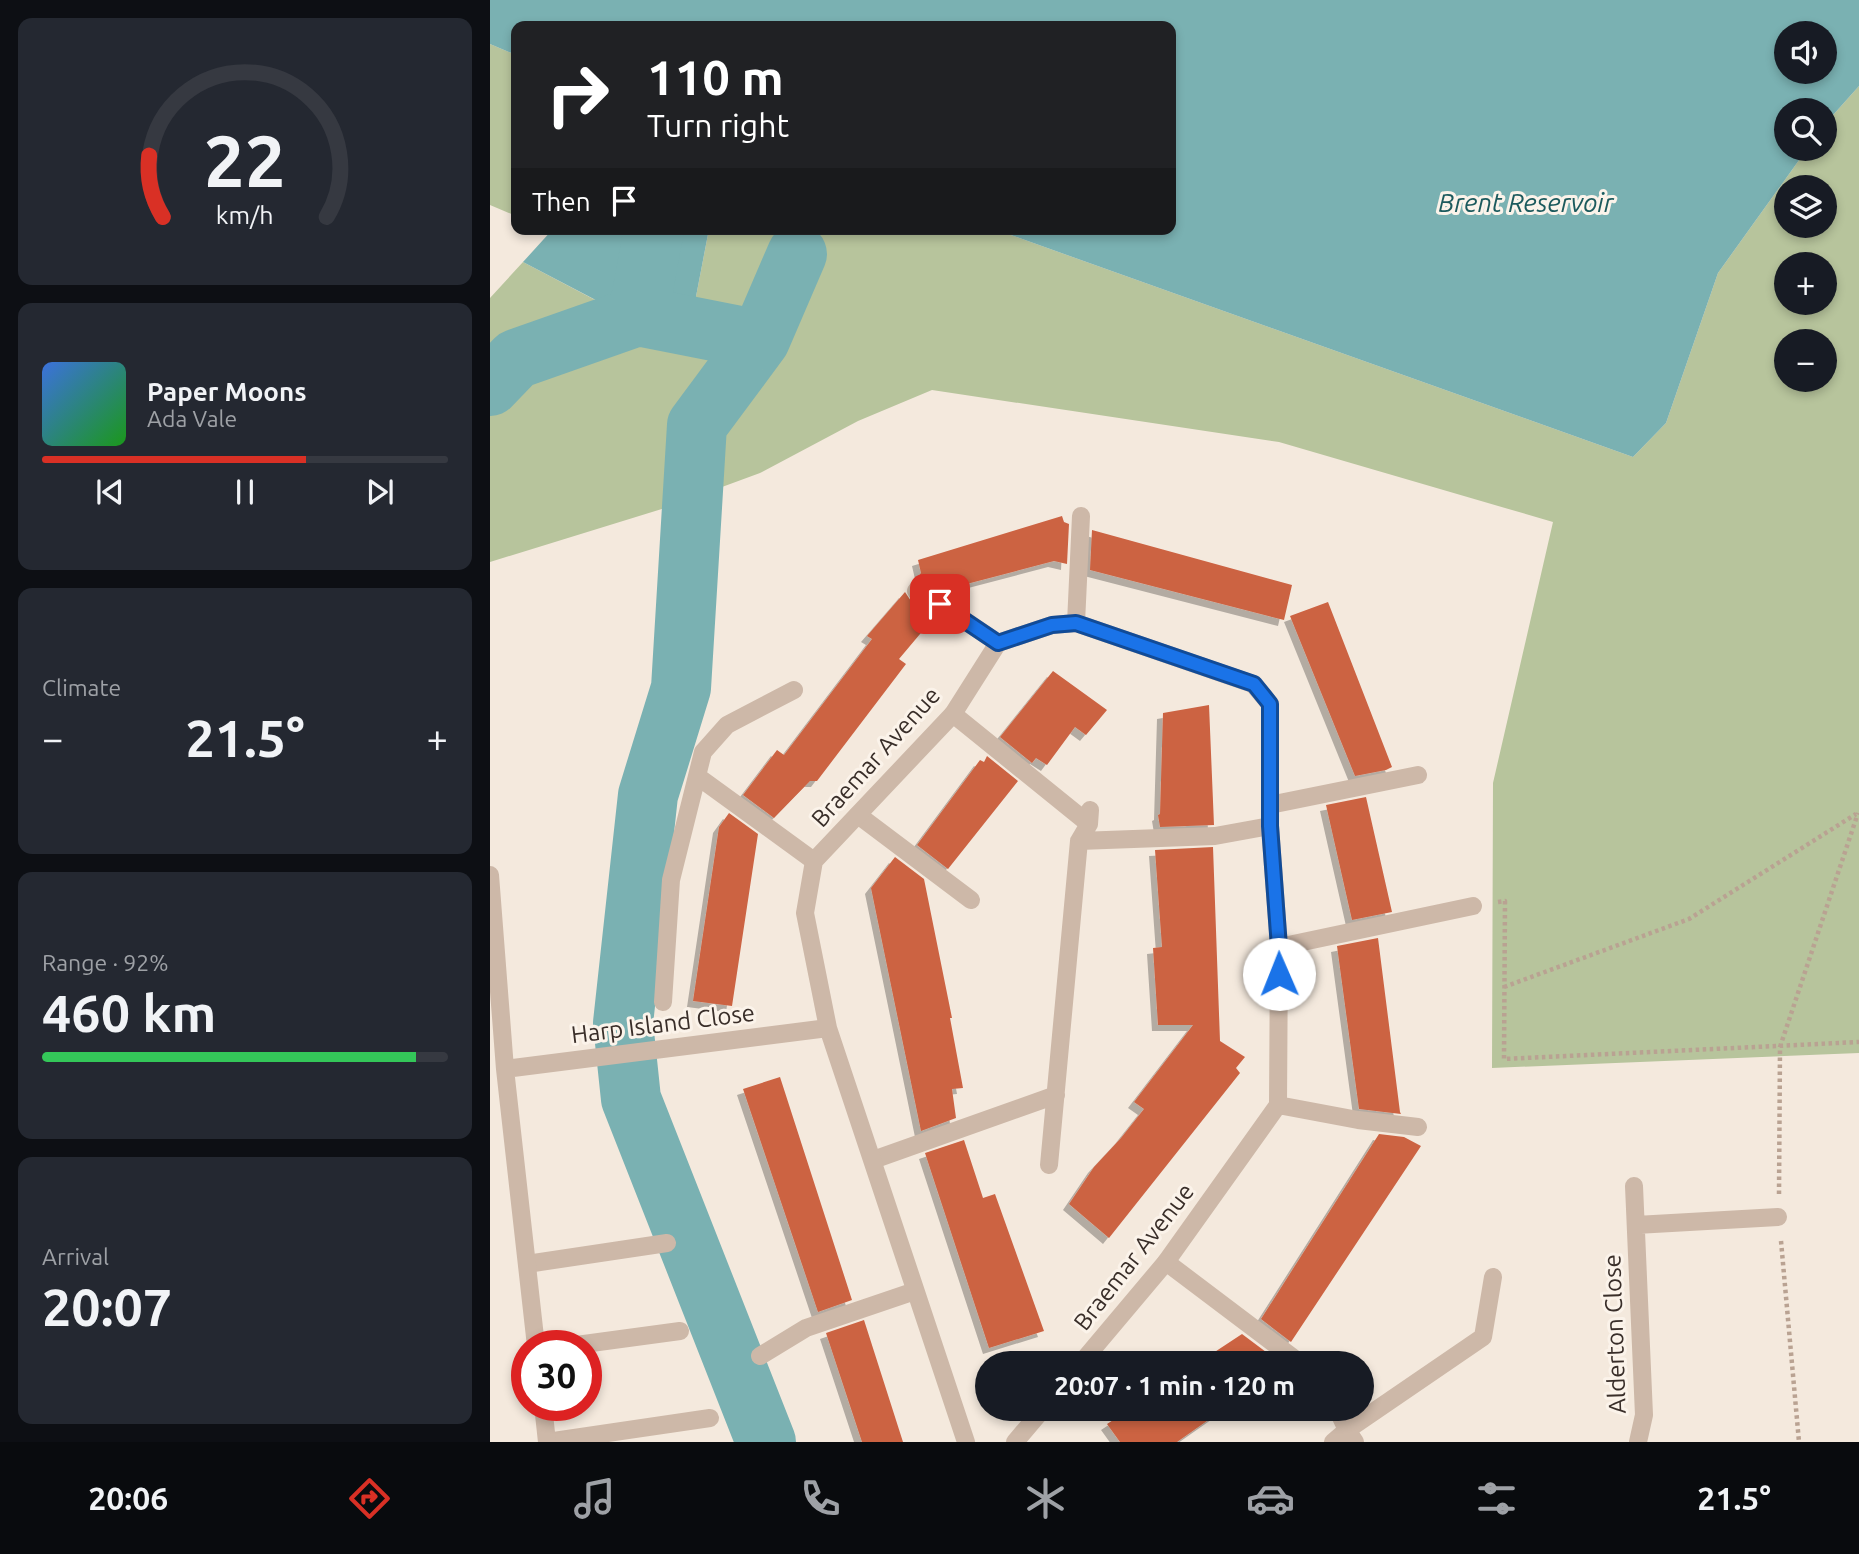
<!DOCTYPE html>
<meta charset="utf-8">
<style>
:root{--surface:#171b24;--page:#242831;--text:#f1f3f6;--muted:#9ea1a6;--line:#363941;--accent:#d93025}
body{margin:0;font-family:Ubuntu,sans-serif;background:var(--page);color:var(--text);height:100vh;display:flex;flex-direction:column;font-size:26px;white-space:nowrap}
*{box-sizing:border-box;margin:0}
p{font-size:23px;color:var(--muted)}
.icon{flex:none;width:38px;height:38px;fill:none;stroke:currentColor;stroke-width:2;stroke-linecap:round;stroke-linejoin:round}
.map{position:relative;flex:1;overflow:hidden}
.drawer{display:flex;flex-direction:column;gap:18px;padding:18px;background:#0d0f14;width:490px}
.drawer>*{flex:none}
.banner{position:absolute;left:21px;top:21px;width:665px;height:214px;border-radius:14px;box-shadow:0 4px 10px #0003;background:#202124;color:#fff;overflow:hidden}
.controls{position:absolute;left:1284px;top:21px;display:grid;gap:14px}
.controls a{display:grid;place-items:center;width:63px;height:63px;border-radius:50%;background:var(--surface);box-shadow:0 4px 10px #0003;font-size:35px}
.speed{position:absolute;left:21px;top:1330px;display:flex;gap:14px;font-size:35px;font-weight:700;text-align:center}
.speed>*{display:grid;place-content:center;width:91px;height:91px;border-radius:50%;background:var(--surface);box-shadow:0 4px 10px #0003;line-height:1}
.speed .limit{border:10px solid #d22;background:#fff;color:#111}
.pin{position:absolute;display:grid;place-items:center;width:60px;height:60px;color:#fff;margin:-30px;border-radius:14px;box-shadow:0 4px 10px #0006}
.me{position:absolute;width:77px;margin:-38px;rotate:359deg;stroke-linejoin:round;filter:drop-shadow(0 0 5px #0008)}
.turn{display:flex;align-items:center;gap:24px;height:147px;padding:0 21px;font-size:32px}
.turn .icon{width:91px;height:91px;stroke-width:2.5}
.turn b{display:block;font-size:49px;line-height:60px}
.then{display:flex;align-items:center;height:66px;padding:0 21px;background:#0003;gap:14px;font-size:26px}
.big{font-size:52px;font-weight:700;line-height:1.1}
.drawer .widget{flex:1;display:flex;flex-direction:column;justify-content:center;gap:10px;min-width:0;padding:0 24px;border-radius:14px;background:var(--page)}
.drawer .dial{align-items:center;gap:0}
.dial svg{height:182px;overflow:visible;fill:none;stroke:var(--line);stroke-width:7;stroke-linecap:round;text-anchor:middle}
.dial text{fill:var(--text);stroke:none}
.song{display:flex;align-items:center;gap:21px}
.cover{width:84px;height:84px;border-radius:10px;background:linear-gradient(135deg,hsl(220 70% 55%),hsl(120 70% 35%))}
.played{height:7px;border-radius:4px;background:linear-gradient(90deg,var(--accent) 65%,var(--line) 65%)}
.keys{display:flex;justify-content:space-around;direction:ltr}
.heat{display:flex;justify-content:space-between;align-items:center;font-size:38px;direction:ltr}
.charge{height:10px;border-radius:5px;background:linear-gradient(90deg,#34c759 92%,var(--line) 0)}
.trip{position:absolute;left:485px;top:1351px;width:399px;height:70px;border-radius:35px;background:var(--surface);box-shadow:0 4px 10px #0003;font-weight:700;line-height:70px;text-align:center}
.tabs{display:flex;height:112px;justify-content:space-around;align-items:center;background:#090b0e;color:var(--muted)}
.tabs .icon{width:49px;height:49px}
.tabs .active{color:var(--accent)}
.tabs b{font-size:32px;color:var(--text)}
main{display:flex;flex:1;min-height:0}
.map>svg:first-child{display:block}
</style>
<main>
<section class="drawer">
<div class="widget dial"><svg viewBox="0 0 100 80">
<path d="M14 69A42 42 0 1 1 86 69"/>
<path d="M14 69A42 42 0 0 1 8 42" stroke="#d93025"/>
<text x="50" y="56" font-size="32" font-weight="700">22</text>
<text x="50" y="72" font-size="11">km/h</text>
</svg></div>
<div class="widget">
<div class="song"><i class="cover"></i><div><b>Paper Moons</b><p>Ada Vale</p></div></div>
<div class="played"></div>
<div class="keys"><svg class="icon" aria-label="previous" viewBox="0 0 24 24"><path d="M18 5L8 12l10 7zM5 5v14"/></svg><svg class="icon" aria-label="pause" viewBox="0 0 24 24"><path d="M8 5v14M16 5v14"/></svg><svg class="icon" aria-label="next" viewBox="0 0 24 24"><path d="M6 5l10 7-10 7zM19 5v14"/></svg></div>
</div>
<div class="widget"><p>Climate</p>
<div class="heat"><a>−</a><b class="big">21.5°</b><a>+</a></div>
</div>
<div class="widget"><p>Range · 92%</p><b class="big">460 km</b><div class="charge"></div></div>
<div class="widget"><p>Arrival</p><b class="big">20:07</b></div>
</section>
<div class="map">
<svg width="1369" height="1442" viewBox="0 0 1369 1442">
<defs>
<filter id="shadow"><feDropShadow dx="-6" dy="6" stdDeviation="0" flood-color="#0004"/></filter>
</defs>
<rect width="100%" height="100%" fill="#f4e9dd"/>
<path fill="#b7c49c" fill-rule="evenodd" d="M 0,44 L 26,55 L 26,216 L 0,205 Z
M 1369,86 L 1369,1053 L 1002,1068 L 1003,783 L 1063,522 L 789,442 L 442,390 L 368,421 L 270,473 L 175,508 L 0,562 L 0,298 L 33,262 L 185,342 L 204,307 L 219,229 L 504,229 L 1143,457 L 1176,423 L 1228,273 L 1317,149 L 1335,149 L 1335,124 ZM 1297,187 L 1335,187 L 1335,226 L 1297,226 ZM 1297,264 L 1335,264 L 1335,303 L 1297,303 ZM 1297,341 L 1335,341 L 1335,380 L 1297,380 Z"/>
<path fill="#7ab1b2" fill-rule="evenodd" d="M 0,0 L 1369,0 L 1369,86 L 1335,124 L 1335,110 L 1297,110 L 1297,149 L 1317,149 L 1228,273 L 1176,423 L 1143,457 L 504,229 L 681,229 L 681,26 L 26,26 L 26,55 L 0,44 ZM 1297,33 L 1335,33 L 1335,72 L 1297,72 Z
M 63,229 L 219,229 L 204,307 L 186,342 L 33,262 Z"/>
<g fill="none" stroke-linecap="round" stroke-linejoin="round">
<path stroke="#7ab1b2" stroke-width="60" d="M 148,316 L 270,340
M 0,386 L 26,359 L 148,316 L 164,229
M 276,1442 L 141,1099 L 133,1023 L 158,795 L 191,688 L 207,425 L 270,340 L 307,254"/>
</g>
<path fill="#cc6343" filter="url(#shadow)" d="M 572,516 L 574,522 L 579,524 L 577,564 L 564,561 L 469,586 L 460,597 L 425,580 L 431,573 L 428,560 Z
M 602,530 L 802,585 L 794,620 L 600,570 Z
M 415,592 L 421,601 L 446,615 L 409,659 L 416,664 L 327,781 L 320,781 L 284,818 L 253,795 L 287,750 L 294,755 L 382,639 L 377,636 Z
M 838,602 L 902,767 L 896,770 L 865,776 L 800,616 Z
M 563,671 L 617,710 L 596,735 L 585,727 L 557,765 L 546,758 L 542,763 L 510,737 Z
M 719,705 L 724,825 L 670,827 L 668,815 L 670,814 L 673,713 Z
M 497,756 L 528,781 L 458,869 L 427,845 L 490,760 L 494,762 Z
M 876,797 L 902,912 L 862,920 L 836,805 Z
M 239,813 L 268,834 L 242,1006 L 203,1001 L 229,827 Z
M 723,847 L 730,1041 L 755,1057 L 746,1068 L 750,1073 L 619,1238 L 579,1204 L 604,1167 L 631,1138 L 654,1109 L 644,1102 L 703,1025 L 668,1025 L 663,948 L 672,947 L 665,850 Z
M 405,857 L 434,879 L 462,1018 L 460,1018 L 473,1088 L 462,1089 L 466,1118 L 431,1131 L 381,888 Z
M 888,938 L 910,1112 L 911,1114 L 869,1109 L 847,946 Z
M 290,1077 L 362,1300 L 328,1312 L 253,1089 Z
M 889,1134 L 914,1137 L 931,1146 L 801,1342 L 771,1319 Z
M 474,1140 L 493,1198 L 505,1194 L 554,1331 L 499,1348 L 435,1153 Z
M 374,1320 L 413,1442 L 372,1442 L 336,1333 Z
M 752,1334 L 788,1361 L 787,1363 L 708,1363 Z
M 640,1409 L 734,1409 L 687,1442 L 630,1442 L 617,1424 Z"/>
<g fill="none" stroke-linecap="round" stroke-linejoin="round">
<path stroke="#b9a292" stroke-width="4.5" stroke-dasharray="3.5 3.5" stroke-linecap="butt" d="M 1008,902 L 1015,901 L 1014,1059 L 1369,1042
M 1014,987 L 1199,919 L 1366,814
M 1289,1194 L 1290,1047 L 1368,813
M 1291,1241 L 1309,1442"/>
<path stroke="#cdb8a8" stroke-width="18" d="M 463,714 L 599,824
M 368,815 L 481,900
M 589,841 L 725,836 L 780,826
M 383,1160 L 566,1095
M 559,1165 L 589,841 L 599,824 L 600,810
M 676,1262 L 810,1363
M 37,1264 L 177,1243
M 79,1346 L 190,1331
M 847,1409 L 857,1430 L 865,1442
M 57,1442 L 220,1418
M 843,1442 L 857,1430 L 993,1337 L 1003,1277"/>
<path stroke="#cdb8a8" stroke-width="18" d="M 426,591 L 450,604 L 508,643
M 586,623 L 591,516
M 207,776 L 324,861
M 780,805 L 928,775
M 0,875 L 15,1069 L 46,1346
M 789,947 L 983,906
M 173,1002 L 181,880 L 213,752 L 237,725 L 304,690
M 15,1069 L 338,1028
M 788,1105 L 868,1120 L 928,1127
M 1144,1186 L 1154,1415 L 1148,1442
M 1146,1225 L 1288,1217
M 270,1356 L 316,1328 L 425,1291
M 53,1405 L 57,1442
M 476,1442 L 338,1028 L 315,913 L 324,861 L 463,714 L 508,643 L 562,625 L 586,623 L 763,684 L 780,704 L 780,826 L 789,947 L 788,1105 L 676,1262 L 591,1363
M 525,1442 L 553,1409"/>
</g>
<g fill="none" stroke-linecap="round" stroke-linejoin="round">
<defs>
<path id="route" d="M 450,604 L 508,643 L 562,625 L 586,623 L 764,684 L 780,704 L 780,826 L 789,947 L 789,974"/>
</defs>
<use href="#route" stroke="#114b97" stroke-width="18"/>
<use href="#route" stroke="#1a73e8" stroke-width="12"/>
</g>
<g text-anchor="middle" stroke-width="6" stroke-linejoin="round" paint-order="stroke">
<g font-size="24" fill="#392e29" stroke="#fbf3ea">
<text transform="translate(386 757) rotate(-48)" y="8">Braemar Avenue</text>
<text transform="translate(173 1024) rotate(-7)" y="8">Harp Island Close</text>
<text transform="translate(644 1257) rotate(-52)" y="8">Braemar Avenue</text>
<text transform="translate(1125 1334) rotate(-92)" y="8">Alderton Close</text>
</g>
<g font-size="26" font-style="italic" fill="#1c5a5d" stroke="#fbf3ea">
<text x="1036" y="212">Brent Reservoir</text>
</g>
</g>
</svg>
<div class="controls">
<a><svg class="icon" aria-label="sound" viewBox="0 0 24 24"><path d="M4 9h4l5-4v14l-5-4H4zM17 9q2 3 0 6"/></svg></a>
<a><svg class="icon" aria-label="search" viewBox="0 0 24 24"><circle cx="10" cy="10" r="6"/><path d="M15 15l6 6"/></svg></a>
<a><svg class="icon" aria-label="layers" viewBox="0 0 24 24"><path d="M12 4l9 5-9 5-9-5zM3 14l9 5 9-5"/></svg></a>
<a>+</a>
<a>−</a>
</div>
<div class="speed"><div class="limit">30</div></div>
<div class="pin" style="left:450px;top:604px;background:#d93025"><svg class="icon" aria-label="arrive" viewBox="0 0 24 24"><path d="M6 21V4h12l-3 4 3 4H6"/></svg></div>
<svg class="me" style="left:789px;top:974px" viewBox="-20 -20 40 40"><circle r="19" fill="#fff"/><path d="M0-13L10 11 0 6-10 11z" fill="#1a73e8"/></svg>
<div class="trip">20:07 · 1 min · 120 m</div>
<div class="banner">
<div class="turn"><svg class="icon" aria-label="right" viewBox="0 0 24 24"><path d="M7 20v-9h11M14 6l5 5-5 5"/></svg><div><b>110 m</b>Turn right</div></div>
<div class="then">Then<svg class="icon" aria-label="arrive" viewBox="0 0 24 24"><path d="M6 21V4h12l-3 4 3 4H6"/></svg></div>
</div>
</div>
</main>
<nav class="tabs">
<b>20:06</b>
<svg class="icon active" aria-label="directions" viewBox="0 0 24 24"><path d="M12 3l9 9-9 9-9-9zM9 14v-3h6M13 9l2 2-2 2"/></svg>
<svg class="icon" aria-label="music" viewBox="0 0 24 24"><path d="M9 18V5l10-2v13"/><circle cx="6" cy="18" r="3"/><circle cx="16" cy="16" r="3"/></svg>
<svg class="icon" aria-label="phone" viewBox="0 0 24 24"><path d="M5 4h4l2 5-3 2q2 4 5 5l2-3 5 2v4C11 20 4 13 5 4z"/></svg>
<svg class="icon" aria-label="climate" viewBox="0 0 24 24"><path d="M12 3v18M4 7l16 10M4 17L20 7"/></svg>
<svg class="icon" aria-label="car" viewBox="0 0 24 24"><path d="M5 17H2v-5l4-1 3-4h7l3 4 3 1v5h-3M9 17h6M6 11h13"/><circle cx="7" cy="17" r="2"/><circle cx="17" cy="17" r="2"/></svg>
<svg class="icon" aria-label="filters" viewBox="0 0 24 24"><path d="M4 7h16M4 17h16"/><circle cx="9" cy="7" r="2"/><circle cx="15" cy="17" r="2"/></svg>
<b>21.5°</b>
</nav>
